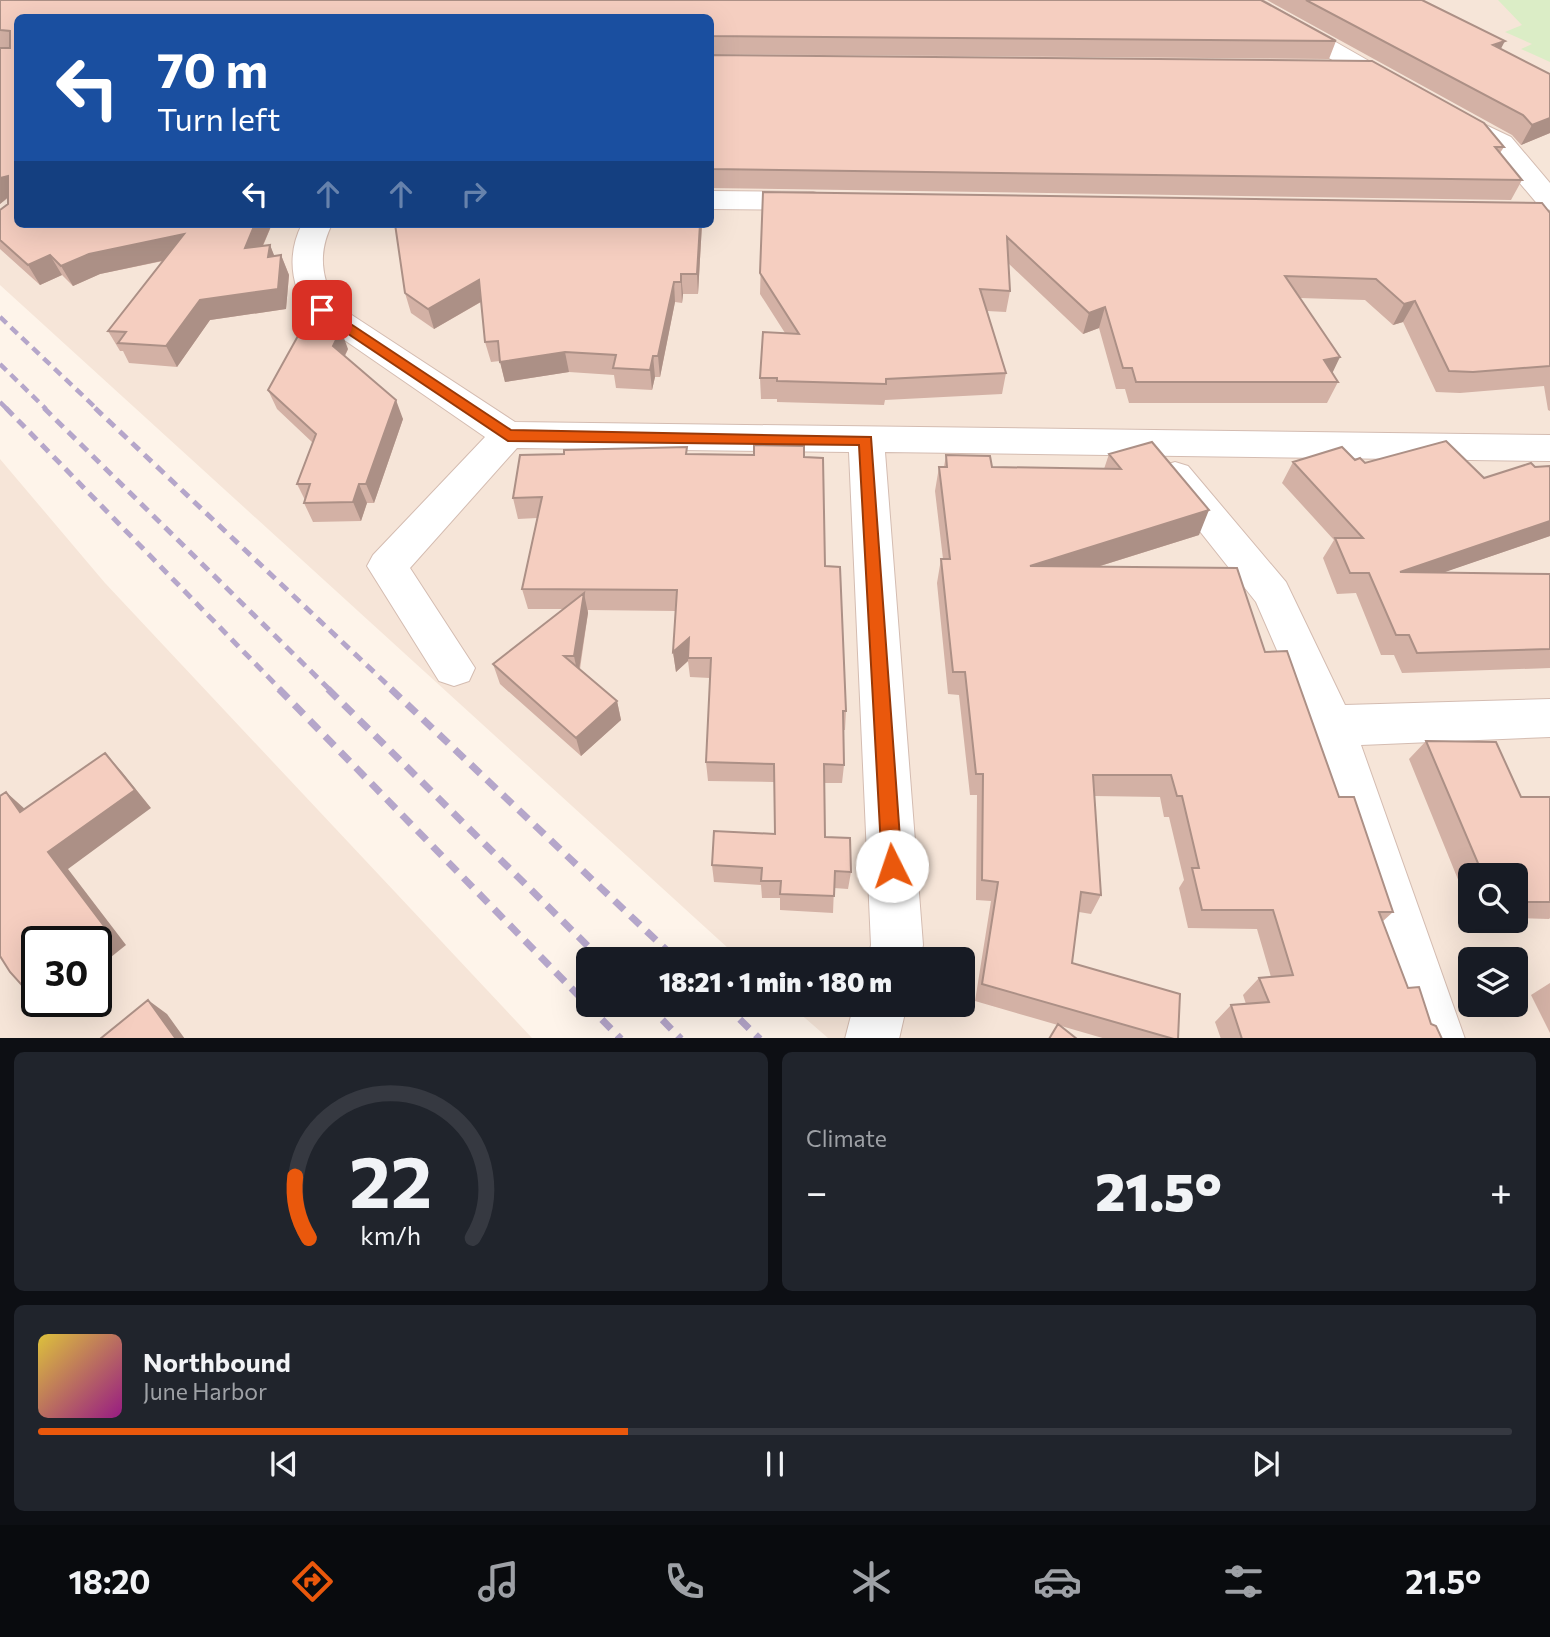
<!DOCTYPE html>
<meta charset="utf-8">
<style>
:root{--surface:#171b24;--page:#20242c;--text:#f1f3f6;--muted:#9ea1a6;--line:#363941;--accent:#ea580c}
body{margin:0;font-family:Commissioner,sans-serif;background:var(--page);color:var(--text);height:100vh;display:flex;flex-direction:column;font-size:26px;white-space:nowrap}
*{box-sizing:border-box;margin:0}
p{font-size:23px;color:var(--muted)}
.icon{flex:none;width:38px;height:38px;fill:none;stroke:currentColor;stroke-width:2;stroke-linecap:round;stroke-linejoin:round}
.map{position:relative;height:1038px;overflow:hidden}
.side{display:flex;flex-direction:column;gap:14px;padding:14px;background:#0d0f14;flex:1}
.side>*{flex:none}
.hud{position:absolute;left:14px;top:14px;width:700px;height:214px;border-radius:10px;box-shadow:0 7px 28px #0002;background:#1a4fa0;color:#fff;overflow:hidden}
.buttons{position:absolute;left:1458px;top:863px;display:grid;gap:14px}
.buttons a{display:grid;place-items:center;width:70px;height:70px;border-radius:10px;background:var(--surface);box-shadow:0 7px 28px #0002;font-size:35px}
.speed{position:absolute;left:21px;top:926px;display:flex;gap:14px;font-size:35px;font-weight:700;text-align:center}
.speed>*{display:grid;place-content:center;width:91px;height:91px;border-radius:50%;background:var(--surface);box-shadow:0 7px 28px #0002;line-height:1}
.speed .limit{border:4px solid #111;border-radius:10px;background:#fff;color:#111}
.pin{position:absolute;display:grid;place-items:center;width:60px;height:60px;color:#fff;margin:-30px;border-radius:14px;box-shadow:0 4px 10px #0006}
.me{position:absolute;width:77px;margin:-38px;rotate:356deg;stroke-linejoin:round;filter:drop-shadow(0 0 5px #0008)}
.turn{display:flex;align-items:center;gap:24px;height:147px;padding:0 28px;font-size:32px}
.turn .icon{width:91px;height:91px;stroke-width:2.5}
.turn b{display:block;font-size:49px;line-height:60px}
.lanes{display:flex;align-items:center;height:66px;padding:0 28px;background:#0003;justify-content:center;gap:35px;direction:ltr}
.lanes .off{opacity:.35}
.big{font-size:52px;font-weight:800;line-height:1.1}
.side .widget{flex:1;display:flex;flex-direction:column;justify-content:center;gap:10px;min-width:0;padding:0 24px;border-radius:10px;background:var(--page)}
.side .dial{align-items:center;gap:0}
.dial svg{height:182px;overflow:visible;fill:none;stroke:var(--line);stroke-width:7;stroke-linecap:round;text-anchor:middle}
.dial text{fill:var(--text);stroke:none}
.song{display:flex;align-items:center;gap:21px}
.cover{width:84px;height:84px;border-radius:10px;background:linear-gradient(135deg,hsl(50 70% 55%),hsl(310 70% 35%))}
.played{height:7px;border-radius:4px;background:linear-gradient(90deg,var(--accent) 40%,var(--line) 40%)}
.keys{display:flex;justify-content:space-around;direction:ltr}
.heat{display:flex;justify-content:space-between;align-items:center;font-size:38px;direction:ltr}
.side .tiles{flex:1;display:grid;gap:14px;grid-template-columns:1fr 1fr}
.widget:last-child{grid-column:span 2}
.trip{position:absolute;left:576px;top:947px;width:399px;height:70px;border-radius:10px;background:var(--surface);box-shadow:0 7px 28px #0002;font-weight:800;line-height:70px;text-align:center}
.tab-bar{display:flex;height:112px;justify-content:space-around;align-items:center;background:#090b0e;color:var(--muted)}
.tab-bar .icon{width:49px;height:49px}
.tab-bar .selected{color:var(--accent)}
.tab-bar b{font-size:32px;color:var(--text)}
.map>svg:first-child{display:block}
</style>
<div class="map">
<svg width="1550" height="1039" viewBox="0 0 1550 1039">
<rect width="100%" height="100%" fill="#fef4ea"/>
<path fill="#f6e5d8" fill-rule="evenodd" d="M 0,0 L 1550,0 L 1550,1038 L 828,1038 L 790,1005 L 962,1004 L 962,959 L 740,959 L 0,285 ZM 18,18 L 710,18 L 710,224 L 18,224 ZM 1470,875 L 1516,875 L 1516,920 L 1470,920 ZM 1470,959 L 1516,959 L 1516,1004 L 1470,1004 Z
M 0,459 L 105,583 L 532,1038 L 0,1038 ZM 37,942 L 96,942 L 96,1001 L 37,1001 Z"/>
<path fill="#dbedc6" d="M 1498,0 L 1550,0 L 1550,62 L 1521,49 L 1532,44 L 1505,32 L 1522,25 Z"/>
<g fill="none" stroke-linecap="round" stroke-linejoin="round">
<defs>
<path id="minor" d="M 1234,0 L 1262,0 L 1404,81 L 1408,86 L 1404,91 L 1395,94 L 1386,91 L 1237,5 Z
M 1454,110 L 1511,137 L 1550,183 L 1550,210 L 1540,207 L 1491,149 L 1445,124 L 1441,118 L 1445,112 Z
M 710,191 L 813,192 L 823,195 L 827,201 L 823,207 L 813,210 L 710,209 Z
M 302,224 L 332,224 C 318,252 321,276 335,304 L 515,422 L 1550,435 L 1550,461 L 885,452 L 923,945 L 920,959 L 868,959 L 871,945 L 849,452 L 517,448 L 410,568 L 475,668 L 469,681 L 454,686 L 439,681 L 367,566 L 373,555 L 485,437 L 311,317 C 291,287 286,256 302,224 Z
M 1175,462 L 1188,466 L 1286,582 L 1345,705 L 1550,699 L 1550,737 L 1361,745 L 1465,1039 L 1411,1039 L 1309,724 L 1256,602 L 1156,476 L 1162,466 Z
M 854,1004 L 907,1004 L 899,1039 L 845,1039 Z"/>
</defs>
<use href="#minor" stroke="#d4bcb1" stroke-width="2"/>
<use href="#minor" fill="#fff" fill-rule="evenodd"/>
<path stroke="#b5a6ca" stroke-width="4.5" stroke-dasharray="9 6" stroke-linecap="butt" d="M 0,317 L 97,409
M 0,364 L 46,409
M 0,402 L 7,409"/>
<path stroke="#b5a6ca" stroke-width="5" stroke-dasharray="10 7" stroke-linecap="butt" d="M 6,408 L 281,690
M 44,408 L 330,690
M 95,408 L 393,690"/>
<path stroke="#b5a6ca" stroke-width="7" stroke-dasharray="13 9" stroke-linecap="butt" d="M 279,689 L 621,1039
M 328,689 L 601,959
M 391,689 L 676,959
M 647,1004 L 681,1039
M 724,1004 L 760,1039"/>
</g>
<path fill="#d3b1a5" d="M 0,0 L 1261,0 L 1336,41 L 1329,59 L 710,54 L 710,18 L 18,18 L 18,224 L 272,224 L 263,246 L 270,245 L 274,256 L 281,255 L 289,275 L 286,309 L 210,320 L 177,367 L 129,363 L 123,351 L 120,351 L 108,331 L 163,261 L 100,274 L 73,286 L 62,275 L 40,285 L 0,249 L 0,210 L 8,204 L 8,198 L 0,204 Z
M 1267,0 L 1422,0 L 1501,49 L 1550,74 L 1550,133 L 1521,145 L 1512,135 Z
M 710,55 L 1504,147 L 1500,153 L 1522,180 L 1511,200 L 710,188 Z
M 763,192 L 1550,213 L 1550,411 L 1548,410 L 1544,386 L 1460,393 L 1436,392 L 1403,322 L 1393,325 L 1365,300 L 1300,298 L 1332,373 L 1338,382 L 1327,403 L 1129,403 L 1125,389 L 1116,389 L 1099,328 L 1083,334 L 1008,263 L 1010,291 L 1006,312 L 987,311 L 1006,373 L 1002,394 L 885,400 L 884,405 L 777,402 L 777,399 L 761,399 L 760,378 L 785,333 L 760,294 Z
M 702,224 L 698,294 L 683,294 L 682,303 L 675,302 L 660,377 L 655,377 L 652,390 L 616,388 L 614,375 L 569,372 L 505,382 L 500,361 L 491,362 L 485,342 L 481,302 L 434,329 L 411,313 L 405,293 Z
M 348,349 L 345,356 L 403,419 L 374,503 L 367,503 L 361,521 L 313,522 L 304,503 L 305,500 L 297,484 L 313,443 L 277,409 L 268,390 Z
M 687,447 L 687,454 L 804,457 L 825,566 L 846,711 L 845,730 L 843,730 L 844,765 L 842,783 L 825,783 L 825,837 L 851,872 L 848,889 L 834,888 L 833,913 L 780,910 L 780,898 L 762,898 L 761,885 L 714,882 L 712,865 L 775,834 L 774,782 L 708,781 L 706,762 L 710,678 L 690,677 L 688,661 L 676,672 L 673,652 L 676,611 L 588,610 L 588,613 L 580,669 L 617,701 L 621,720 L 581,756 L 500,684 L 493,664 L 563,609 L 528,609 L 522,589 L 537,518 L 518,519 L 513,498 Z
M 1109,454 L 1199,535 L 1097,567 L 1265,652 L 1339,797 L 1393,912 L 1382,922 L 1408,988 L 1442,1039 L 1221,1039 L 1215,1022 L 1231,1005 L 1246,1004 L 1243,995 L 1259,978 L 1271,977 L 1257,929 L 1188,928 L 1179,888 L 1184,880 L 1169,817 L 1164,817 L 1160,797 L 1094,796 L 1101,895 L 1091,914 L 1079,912 L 1072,963 L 1178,1039 L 1106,1039 L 975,1001 L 991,901 L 976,900 L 977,795 L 970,795 L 959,695 L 948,694 L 937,583 L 941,559 L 943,559 L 935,491 L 939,467 L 944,467 L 946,455 L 992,467 L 1104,469 Z
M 1355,460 L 1365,463 L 1484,478 L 1550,536 L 1444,572 L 1550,574 L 1550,668 L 1402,673 L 1394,655 L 1381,655 L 1356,593 L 1337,594 L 1323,558 L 1334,540 L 1282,483 L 1293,462 Z
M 1426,741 L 1521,797 L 1550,797 L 1550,918 L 1549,919 L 1516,918 L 1516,875 L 1470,875 L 1470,909 L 1409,759 Z
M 1550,983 L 1550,1033 L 1531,995 Z"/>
<path fill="#ac9086" d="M 1505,41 L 1495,60 L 1493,45 Z
M 1550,118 L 1550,133 L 1521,145 L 1532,125 Z
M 8,176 L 7,198 L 0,204 L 0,178 Z
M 255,224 L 272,224 L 253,268 L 245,248 Z
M 700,224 L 702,224 L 698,294 L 697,274 Z
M 184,234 L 194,254 L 100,274 L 73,286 L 61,266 L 89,254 Z
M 270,245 L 278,265 L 268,257 Z
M 50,255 L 62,275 L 40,285 L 28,265 Z
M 281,255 L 289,275 L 286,309 L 210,320 L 177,367 L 166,346 L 200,300 Z
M 681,274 L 683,294 L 682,303 L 681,282 Z
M 479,280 L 484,300 L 434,329 L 428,309 Z
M 674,282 L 675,302 L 660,377 L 658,356 Z
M 1415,301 L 1403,322 L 1393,325 L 1404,304 Z
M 1105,307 L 1099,328 L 1083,334 L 1089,313 Z
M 341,330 L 348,349 L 340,365 L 333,346 Z
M 565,352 L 569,372 L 505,382 L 500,362 Z
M 653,356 L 655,377 L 652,390 L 650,370 Z
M 1340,357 L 1330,378 L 1324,360 Z
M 396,400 L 403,419 L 374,503 L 366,484 Z
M 359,484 L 367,503 L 361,521 L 353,502 Z
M 1209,510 L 1199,535 L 1023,590 L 1030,566 Z
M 1550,521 L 1550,536 L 1387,592 L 1400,572 Z
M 584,593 L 588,613 L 578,676 L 574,656 Z
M 689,638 L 688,661 L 676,672 L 673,652 Z
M 617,701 L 621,720 L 581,756 L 576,738 Z
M 105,753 L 122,772 L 151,808 L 68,869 L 126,945 L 96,969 L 96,942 L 92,942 L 48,852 Z
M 6,792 L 26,810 L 20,812 Z
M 37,985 L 37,998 L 28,992 Z
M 148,1000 L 167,1014 L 185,1039 L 176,1039 Z
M 41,1001 L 57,1001 L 50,1007 Z"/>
<path fill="#f5cec0" stroke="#ac9086" stroke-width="2" d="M 0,0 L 1261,0 L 1336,41 L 710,36 L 710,18 L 18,18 L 18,224 L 255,224 L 245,248 L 270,245 L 268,257 L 281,255 L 278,289 L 200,300 L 166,346 L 118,343 L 126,332 L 108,331 L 184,234 L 89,254 L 61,266 L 50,255 L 28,265 L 0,240 L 0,210 L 8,204 L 8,176 L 0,178 L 0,48 L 10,48 L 10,31 L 0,30 Z
M 1306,0 L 1422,0 L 1505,41 L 1493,45 L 1550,74 L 1550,118 L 1532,125 L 1523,115 Z
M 710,55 L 1372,61 L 1484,123 L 1504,147 L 1495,147 L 1522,180 L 710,169 Z
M 763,192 L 1542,203 L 1550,213 L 1550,366 L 1473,372 L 1449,371 L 1415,301 L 1404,304 L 1376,279 L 1285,276 L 1340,357 L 1324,360 L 1338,382 L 1136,382 L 1132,368 L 1123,368 L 1105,307 L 1089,313 L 1007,237 L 1010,291 L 980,289 L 1006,373 L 886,379 L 886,384 L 777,381 L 777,378 L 760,378 L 763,332 L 799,334 L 760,273 Z
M 395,224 L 700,224 L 697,274 L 681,274 L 681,282 L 674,282 L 658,356 L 653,356 L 650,370 L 613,368 L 616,355 L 565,352 L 500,362 L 498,341 L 485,342 L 479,280 L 428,309 L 405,293 Z
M 311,328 L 341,330 L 333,346 L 396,400 L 366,484 L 359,484 L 353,502 L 304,503 L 310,484 L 297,484 L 316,434 L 268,390 L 299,334 Z
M 1446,441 L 1484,478 L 1531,463 L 1535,467 L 1550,466 L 1550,521 L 1400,572 L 1550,574 L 1550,649 L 1417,653 L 1409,635 L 1396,635 L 1369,573 L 1350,573 L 1335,538 L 1363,538 L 1293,462 L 1342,447 L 1355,460 L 1360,458 L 1365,463 Z
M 1152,442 L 1209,510 L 1030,566 L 1237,568 L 1265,652 L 1287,651 L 1339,797 L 1354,797 L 1393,912 L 1379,912 L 1408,988 L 1419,987 L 1431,1024 L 1436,1026 L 1442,1039 L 1242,1039 L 1231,1005 L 1269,1002 L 1259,978 L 1293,975 L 1273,910 L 1202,910 L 1192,868 L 1199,868 L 1182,796 L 1177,796 L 1171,775 L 1093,775 L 1101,895 L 1081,892 L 1072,963 L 1180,994 L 1178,1039 L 1174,1039 L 982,984 L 998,882 L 982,880 L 983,774 L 976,774 L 965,672 L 953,672 L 941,559 L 950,559 L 939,467 L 947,467 L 946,455 L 990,456 L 992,467 L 1121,469 L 1109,454 Z
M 754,445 L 804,446 L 804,457 L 823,458 L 825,566 L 840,567 L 846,711 L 843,711 L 844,765 L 824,764 L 825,837 L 850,838 L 851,872 L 835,871 L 834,896 L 780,894 L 781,881 L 761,881 L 762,868 L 712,865 L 714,831 L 775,834 L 774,764 L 706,762 L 711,658 L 688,658 L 689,638 L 673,652 L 677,590 L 522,589 L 542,497 L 513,498 L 520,455 L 564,454 L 564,450 L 687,447 L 686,454 L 754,455 Z
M 584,593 L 574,656 L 564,656 L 617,701 L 576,738 L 493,664 Z
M 1426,741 L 1496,742 L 1521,797 L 1550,797 L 1550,902 L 1516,902 L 1516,875 L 1483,875 Z
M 105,753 L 135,790 L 48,852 L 107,930 L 92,942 L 37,942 L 37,985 L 28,992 L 10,972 L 0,956 L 0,796 L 6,792 L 20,812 Z
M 148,1000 L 176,1039 L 100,1039 Z
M 1058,1024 L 1077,1039 L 1049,1039 Z"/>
<path fill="#ea580c" stroke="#983908" stroke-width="2" d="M 322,305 L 511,430 L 871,437 L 902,866 L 899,873 L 892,875 L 885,873 L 882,866 L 859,445 L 508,441 L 317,313 L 317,307 Z"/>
</svg>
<div class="buttons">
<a><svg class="icon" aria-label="search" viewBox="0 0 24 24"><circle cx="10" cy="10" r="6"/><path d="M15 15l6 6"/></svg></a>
<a><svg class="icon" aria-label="layers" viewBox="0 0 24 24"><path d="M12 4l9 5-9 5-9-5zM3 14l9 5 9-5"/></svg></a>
</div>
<div class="speed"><div class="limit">30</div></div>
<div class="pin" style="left:322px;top:310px;background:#d93025"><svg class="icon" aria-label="arrive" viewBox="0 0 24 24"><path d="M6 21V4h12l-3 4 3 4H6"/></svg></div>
<svg class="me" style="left:892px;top:866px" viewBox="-20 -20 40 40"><circle r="19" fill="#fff"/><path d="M0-13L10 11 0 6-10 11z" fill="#ea580c"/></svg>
<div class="trip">18:21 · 1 min · 180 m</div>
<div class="hud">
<div class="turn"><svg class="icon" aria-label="left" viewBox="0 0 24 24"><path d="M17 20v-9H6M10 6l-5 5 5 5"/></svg><div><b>70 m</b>Turn left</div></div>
<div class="lanes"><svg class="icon" aria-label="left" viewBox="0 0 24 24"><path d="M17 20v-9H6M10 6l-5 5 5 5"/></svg><svg class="icon off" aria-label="ahead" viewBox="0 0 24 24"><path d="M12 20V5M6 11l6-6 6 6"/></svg><svg class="icon off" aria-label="ahead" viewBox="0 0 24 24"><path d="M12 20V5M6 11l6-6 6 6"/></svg><svg class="icon off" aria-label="right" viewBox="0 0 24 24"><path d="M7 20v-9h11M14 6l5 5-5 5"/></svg></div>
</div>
</div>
<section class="side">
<div class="tiles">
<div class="widget dial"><svg viewBox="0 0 100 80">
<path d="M14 69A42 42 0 1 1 86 69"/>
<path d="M14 69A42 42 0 0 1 8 42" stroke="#ea580c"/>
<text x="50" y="56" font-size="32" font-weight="700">22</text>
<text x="50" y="72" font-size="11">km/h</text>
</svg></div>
<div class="widget"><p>Climate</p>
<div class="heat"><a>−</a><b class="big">21.5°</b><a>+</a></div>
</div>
<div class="widget">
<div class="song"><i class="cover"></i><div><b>Northbound</b><p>June Harbor</p></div></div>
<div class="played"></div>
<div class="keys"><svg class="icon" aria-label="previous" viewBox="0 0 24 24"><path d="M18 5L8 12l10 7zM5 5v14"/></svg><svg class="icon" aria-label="pause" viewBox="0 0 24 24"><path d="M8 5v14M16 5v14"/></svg><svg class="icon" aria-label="next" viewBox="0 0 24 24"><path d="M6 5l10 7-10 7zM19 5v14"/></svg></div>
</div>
</div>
</section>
<nav class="tab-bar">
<b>18:20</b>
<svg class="icon selected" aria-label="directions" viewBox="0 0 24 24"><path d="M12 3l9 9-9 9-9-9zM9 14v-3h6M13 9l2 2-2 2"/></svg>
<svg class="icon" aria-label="music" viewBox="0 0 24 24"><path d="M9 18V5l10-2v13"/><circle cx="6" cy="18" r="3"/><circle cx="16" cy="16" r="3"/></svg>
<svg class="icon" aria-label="phone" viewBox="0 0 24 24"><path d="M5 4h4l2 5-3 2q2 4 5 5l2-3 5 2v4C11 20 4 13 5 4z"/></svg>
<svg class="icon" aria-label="climate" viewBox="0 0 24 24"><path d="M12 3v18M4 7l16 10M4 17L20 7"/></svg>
<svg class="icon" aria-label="car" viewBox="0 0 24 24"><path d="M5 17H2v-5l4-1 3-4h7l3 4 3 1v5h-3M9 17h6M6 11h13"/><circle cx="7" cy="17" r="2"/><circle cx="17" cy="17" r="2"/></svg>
<svg class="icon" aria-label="filters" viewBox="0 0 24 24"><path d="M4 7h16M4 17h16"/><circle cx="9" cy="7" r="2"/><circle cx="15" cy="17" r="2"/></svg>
<b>21.5°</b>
</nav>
